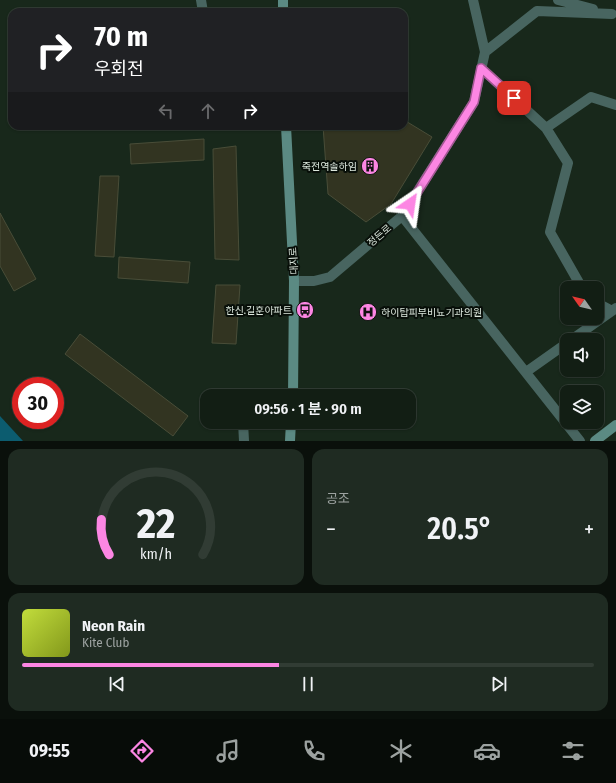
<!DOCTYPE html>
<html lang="ko">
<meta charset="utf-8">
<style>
:root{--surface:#121e14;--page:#1f2b22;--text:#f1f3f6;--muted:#9ca2a0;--line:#313c34;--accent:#fc86e3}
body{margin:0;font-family:"Fira Sans Condensed","Noto Sans KR",sans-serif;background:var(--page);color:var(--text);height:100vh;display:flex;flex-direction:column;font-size:15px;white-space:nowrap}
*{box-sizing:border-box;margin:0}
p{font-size:13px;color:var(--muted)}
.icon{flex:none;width:22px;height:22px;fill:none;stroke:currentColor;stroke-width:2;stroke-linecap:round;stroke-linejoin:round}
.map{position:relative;height:441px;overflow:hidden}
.side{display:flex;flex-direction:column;gap:8px;padding:8px;background:#0a100b;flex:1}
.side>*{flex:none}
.banner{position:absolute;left:8px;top:8px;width:400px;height:122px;border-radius:12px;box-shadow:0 1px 3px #0004,0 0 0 1px var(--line);background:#202124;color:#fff;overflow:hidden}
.needle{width:26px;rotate:304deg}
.tools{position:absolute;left:560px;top:281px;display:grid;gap:8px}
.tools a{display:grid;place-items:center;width:44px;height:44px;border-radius:8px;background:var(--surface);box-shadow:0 1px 3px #0004,0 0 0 1px var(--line);font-size:20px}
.speed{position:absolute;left:12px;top:377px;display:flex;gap:8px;font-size:20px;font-weight:700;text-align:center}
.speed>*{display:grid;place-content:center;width:52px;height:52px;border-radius:50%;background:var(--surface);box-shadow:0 1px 3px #0004,0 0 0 1px var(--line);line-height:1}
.speed .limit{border:6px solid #d22;background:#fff;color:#111}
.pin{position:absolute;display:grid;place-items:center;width:34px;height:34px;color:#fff;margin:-17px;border-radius:8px;box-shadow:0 2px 6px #0006}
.me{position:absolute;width:44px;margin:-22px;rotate:32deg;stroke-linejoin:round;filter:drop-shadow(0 0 3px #0008)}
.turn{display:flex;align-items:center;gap:14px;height:84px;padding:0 20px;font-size:18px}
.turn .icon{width:52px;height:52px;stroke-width:2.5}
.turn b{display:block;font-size:28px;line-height:34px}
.lanes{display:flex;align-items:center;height:38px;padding:0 20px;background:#0003;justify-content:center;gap:20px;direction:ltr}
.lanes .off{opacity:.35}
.big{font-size:30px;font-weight:600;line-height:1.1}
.side .tile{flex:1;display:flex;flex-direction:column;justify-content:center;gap:6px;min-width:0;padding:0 14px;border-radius:12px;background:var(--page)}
.side .dial{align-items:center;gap:0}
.dial svg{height:104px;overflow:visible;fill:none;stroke:var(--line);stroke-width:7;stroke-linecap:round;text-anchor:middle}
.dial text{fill:var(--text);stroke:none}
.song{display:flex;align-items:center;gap:12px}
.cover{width:48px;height:48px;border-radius:6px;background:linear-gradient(135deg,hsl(70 70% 55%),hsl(70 70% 35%))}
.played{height:4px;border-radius:2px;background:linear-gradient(90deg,var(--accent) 45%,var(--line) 45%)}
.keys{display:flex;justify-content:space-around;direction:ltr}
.heat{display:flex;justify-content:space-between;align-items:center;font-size:22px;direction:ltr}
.side .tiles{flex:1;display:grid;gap:8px;grid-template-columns:1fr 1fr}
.tile:last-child{grid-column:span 2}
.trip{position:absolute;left:200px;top:389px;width:216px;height:40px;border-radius:12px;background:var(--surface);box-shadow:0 1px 3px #0004,0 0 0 1px var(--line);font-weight:600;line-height:40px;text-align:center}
.menu{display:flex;height:64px;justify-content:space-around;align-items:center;background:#070c08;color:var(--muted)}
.menu .icon{width:28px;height:28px}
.menu .active{color:var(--accent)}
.menu b{font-size:18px;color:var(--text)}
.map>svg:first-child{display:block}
</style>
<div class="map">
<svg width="616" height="441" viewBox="0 0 616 441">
<rect width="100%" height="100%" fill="#18281b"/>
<path fill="#0c5c6f" d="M 0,416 L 23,441 L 0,441 Z"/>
<path fill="#323421" stroke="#494d38" d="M 404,120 L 432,137 L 391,204 L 366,222 L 328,194 L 323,126 L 404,126 Z
M 204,139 L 204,160 L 131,164 L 130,144 Z
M 236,146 L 239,260 L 215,259 L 213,149 Z
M 100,176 L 119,176 L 114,257 L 95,256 Z
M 0,213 L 36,279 L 14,291 L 0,266 Z
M 119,257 L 190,262 L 188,283 L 118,278 Z
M 216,285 L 240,285 L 236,344 L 212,343 Z
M 80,334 L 188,416 L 173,436 L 65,354 Z"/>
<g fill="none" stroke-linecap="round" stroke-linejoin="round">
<path stroke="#486560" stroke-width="10" d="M 201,0 L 203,12
M 558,0 L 593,9
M 485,52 L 537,11 L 612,14
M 481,68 L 546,128 L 591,97 L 616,105
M 546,128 L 568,163 L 550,232 L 582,288
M 402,216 L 580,441
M 294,281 L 314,281 L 330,277 L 402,216 L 474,102 L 485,52 L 473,0
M 597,303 L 612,311 L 616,308
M 571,340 L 612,311
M 526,372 L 567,343
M 239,394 L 240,396
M 243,422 L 244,441"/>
<path stroke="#5b8a83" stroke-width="10" d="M 283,12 L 283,0
M 286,126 L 294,281 L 293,396
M 290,441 L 291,422
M 595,441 L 616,425"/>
</g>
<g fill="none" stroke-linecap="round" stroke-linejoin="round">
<defs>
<path id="route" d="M 410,204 L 474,102 L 481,68 L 514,98"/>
</defs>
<use href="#route" stroke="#a45794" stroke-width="10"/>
<use href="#route" stroke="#fc86e3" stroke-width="7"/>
</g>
<defs>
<symbol id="building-disc" viewBox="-11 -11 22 22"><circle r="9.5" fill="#fc86e3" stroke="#080f09"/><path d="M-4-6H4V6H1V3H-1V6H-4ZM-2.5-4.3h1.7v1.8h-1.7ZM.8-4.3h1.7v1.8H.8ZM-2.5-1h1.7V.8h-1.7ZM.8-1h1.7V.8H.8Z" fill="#111"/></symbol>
<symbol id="bus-disc" viewBox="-11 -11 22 22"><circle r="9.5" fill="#fc86e3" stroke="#080f09"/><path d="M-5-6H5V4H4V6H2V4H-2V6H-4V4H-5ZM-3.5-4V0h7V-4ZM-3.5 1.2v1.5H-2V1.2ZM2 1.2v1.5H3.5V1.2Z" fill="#111"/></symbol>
<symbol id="hospital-disc" viewBox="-11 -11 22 22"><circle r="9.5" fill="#fc86e3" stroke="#080f09"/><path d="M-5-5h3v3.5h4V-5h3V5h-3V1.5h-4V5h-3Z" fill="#111"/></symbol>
</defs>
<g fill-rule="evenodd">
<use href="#building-disc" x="360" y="156" width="20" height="20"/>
<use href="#bus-disc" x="295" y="300" width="20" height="20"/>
<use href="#hospital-disc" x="358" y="302" width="20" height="20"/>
</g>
<g text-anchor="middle" stroke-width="4" stroke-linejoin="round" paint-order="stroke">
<g font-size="10" fill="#dce7dd" stroke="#080f09" text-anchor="end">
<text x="357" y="170">죽전역솔하임</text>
<text x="292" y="314">한신.길훈아파트</text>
<text x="381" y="316" text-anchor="start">하이탑피부비뇨기과의원</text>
</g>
<g font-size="10" fill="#dce7dd" stroke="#080f09">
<text transform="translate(379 235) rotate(-40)" y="4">정든로</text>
<text transform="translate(293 261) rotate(-93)" y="4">대지로</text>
</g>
</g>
</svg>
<div class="tools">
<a><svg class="needle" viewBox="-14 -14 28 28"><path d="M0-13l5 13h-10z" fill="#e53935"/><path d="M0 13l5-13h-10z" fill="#9ca2a0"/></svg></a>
<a><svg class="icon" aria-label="sound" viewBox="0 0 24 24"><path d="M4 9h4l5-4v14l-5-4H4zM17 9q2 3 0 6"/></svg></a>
<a><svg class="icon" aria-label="layers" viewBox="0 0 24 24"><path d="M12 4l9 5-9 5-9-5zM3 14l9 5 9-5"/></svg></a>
</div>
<div class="speed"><div class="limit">30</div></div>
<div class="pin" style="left:514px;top:98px;background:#d93025"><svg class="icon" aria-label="arrive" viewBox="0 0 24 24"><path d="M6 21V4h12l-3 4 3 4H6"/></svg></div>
<svg class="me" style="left:410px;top:204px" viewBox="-20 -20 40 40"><path d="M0-17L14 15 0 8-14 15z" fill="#fc86e3" stroke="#fff" stroke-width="4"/></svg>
<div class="trip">09:56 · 1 분 · 90 m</div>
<div class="banner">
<div class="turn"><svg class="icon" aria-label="right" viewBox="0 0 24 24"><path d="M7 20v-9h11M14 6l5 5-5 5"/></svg><div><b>70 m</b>우회전</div></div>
<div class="lanes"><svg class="icon off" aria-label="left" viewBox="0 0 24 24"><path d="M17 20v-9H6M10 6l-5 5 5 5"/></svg><svg class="icon off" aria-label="ahead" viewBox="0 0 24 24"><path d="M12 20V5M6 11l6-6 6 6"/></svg><svg class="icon" aria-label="right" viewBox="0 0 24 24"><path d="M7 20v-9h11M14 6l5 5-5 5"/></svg></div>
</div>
</div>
<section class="side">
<div class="tiles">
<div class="tile dial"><svg viewBox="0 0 100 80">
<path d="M14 69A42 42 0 1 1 86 69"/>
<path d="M14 69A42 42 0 0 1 8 42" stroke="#fc86e3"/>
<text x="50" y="56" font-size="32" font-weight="700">22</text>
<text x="50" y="72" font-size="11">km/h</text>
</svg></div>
<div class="tile"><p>공조</p>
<div class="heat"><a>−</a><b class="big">20.5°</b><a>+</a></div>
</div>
<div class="tile">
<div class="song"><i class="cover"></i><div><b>Neon Rain</b><p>Kite Club</p></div></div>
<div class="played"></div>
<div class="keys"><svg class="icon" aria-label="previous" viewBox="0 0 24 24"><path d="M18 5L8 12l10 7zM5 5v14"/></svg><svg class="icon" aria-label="pause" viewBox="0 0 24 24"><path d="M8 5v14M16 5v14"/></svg><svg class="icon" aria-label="next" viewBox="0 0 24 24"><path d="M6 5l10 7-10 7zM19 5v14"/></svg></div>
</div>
</div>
</section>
<nav class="menu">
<b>09:55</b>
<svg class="icon active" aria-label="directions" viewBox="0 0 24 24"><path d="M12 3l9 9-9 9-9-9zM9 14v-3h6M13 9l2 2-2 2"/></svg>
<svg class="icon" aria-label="music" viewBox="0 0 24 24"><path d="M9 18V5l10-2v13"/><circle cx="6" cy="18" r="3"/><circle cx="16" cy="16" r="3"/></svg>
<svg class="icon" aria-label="phone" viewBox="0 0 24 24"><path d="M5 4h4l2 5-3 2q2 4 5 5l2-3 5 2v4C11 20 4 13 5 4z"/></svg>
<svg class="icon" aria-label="climate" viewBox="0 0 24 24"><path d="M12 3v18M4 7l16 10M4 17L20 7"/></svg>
<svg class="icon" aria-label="car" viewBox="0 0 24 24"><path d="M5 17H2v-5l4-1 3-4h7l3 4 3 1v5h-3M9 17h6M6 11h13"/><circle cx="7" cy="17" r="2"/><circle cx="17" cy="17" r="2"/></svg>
<svg class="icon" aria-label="filters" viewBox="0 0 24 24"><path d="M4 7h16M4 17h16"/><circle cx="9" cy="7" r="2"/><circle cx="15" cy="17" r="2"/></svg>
</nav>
